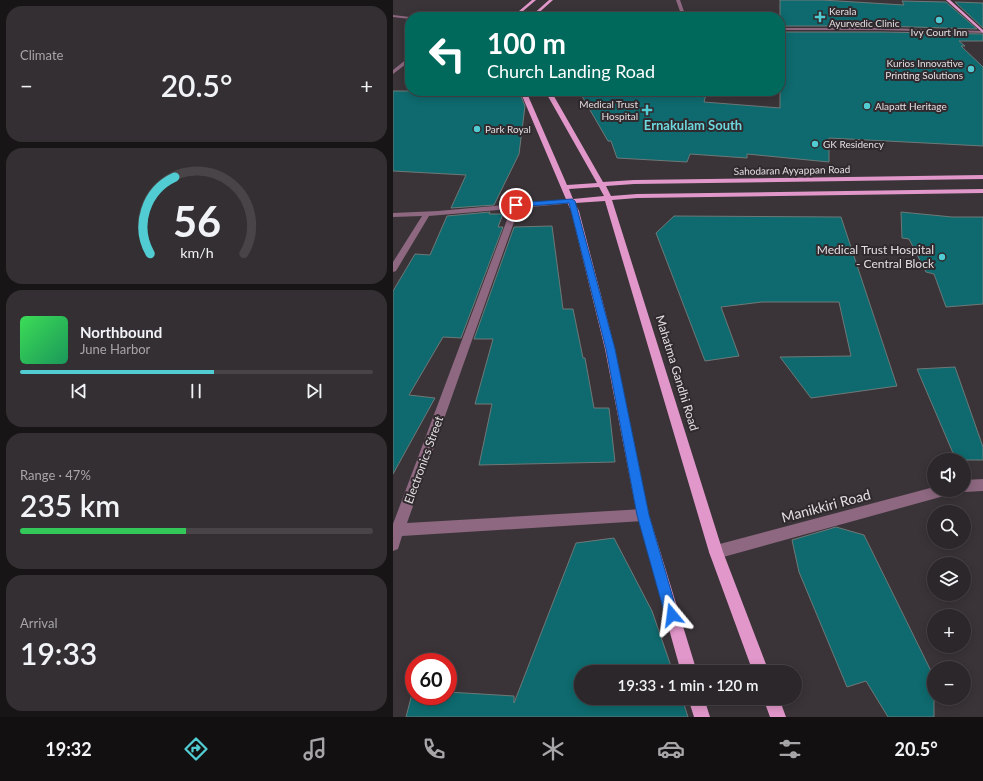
<!DOCTYPE html>
<meta charset="utf-8">
<style>
:root{--surface:#2c272a;--page:#342f32;--text:#f1f3f6;--muted:#a6a5a8;--line:#484447;--accent:#51ccd2}
body{margin:0;font-family:Lato,sans-serif;background:var(--page);color:var(--text);height:100vh;display:flex;flex-direction:column;font-size:15px;white-space:nowrap}
*{box-sizing:border-box;margin:0}
p{font-size:13px;color:var(--muted)}
.icon{flex:none;width:22px;height:22px;fill:none;stroke:currentColor;stroke-width:2;stroke-linecap:round;stroke-linejoin:round}
.map{position:relative;flex:1;overflow:hidden}
.panel{display:flex;flex-direction:column;gap:6px;padding:6px;background:#181517;width:393px}
.panel>*{flex:none}
.hud{position:absolute;left:12px;top:12px;width:380px;height:84px;border-radius:16px;box-shadow:0 2px 10px #0003,0 0 0 1px var(--line);background:#00695c;color:#fff;overflow:hidden}
.buttons{position:absolute;left:534px;top:453px;display:grid;gap:8px}
.buttons a{display:grid;place-items:center;width:44px;height:44px;border-radius:50%;background:var(--surface);box-shadow:0 2px 10px #0003,0 0 0 1px var(--line);font-size:20px}
.speed{position:absolute;left:12px;top:653px;display:flex;gap:8px;font-size:20px;font-weight:700;text-align:center}
.speed>*{display:grid;place-content:center;width:52px;height:52px;border-radius:50%;background:var(--surface);box-shadow:0 2px 10px #0003,0 0 0 1px var(--line);line-height:1}
.speed .limit{border:6px solid #d22;background:#fff;color:#111}
.pin{position:absolute;display:grid;place-items:center;width:34px;height:34px;color:#fff;margin:-17px;border:2px solid #fff;border-radius:50%;box-shadow:0 1px 4px #0007}
.me{position:absolute;width:44px;margin:-22px;rotate:344deg;stroke-linejoin:round;filter:drop-shadow(0 0 3px #0008)}
.turn{display:flex;align-items:center;gap:14px;height:84px;padding:0 16px;font-size:18px}
.turn .icon{width:52px;height:52px;stroke-width:2.5}
.turn b{display:block;font-size:28px;line-height:34px}
.big{font-size:30px;font-weight:600;line-height:1.1}
.panel .tile{flex:1;display:flex;flex-direction:column;justify-content:center;gap:6px;min-width:0;padding:0 14px;border-radius:16px;background:var(--page)}
.panel .dial{align-items:center;gap:0}
.dial svg{height:104px;overflow:visible;fill:none;stroke:var(--line);stroke-width:7;stroke-linecap:round;text-anchor:middle}
.dial text{fill:var(--text);stroke:none}
.song{display:flex;align-items:center;gap:12px}
.cover{width:48px;height:48px;border-radius:6px;background:linear-gradient(135deg,hsl(130 70% 55%),hsl(150 70% 35%))}
.played{height:4px;border-radius:2px;background:linear-gradient(90deg,var(--accent) 55%,var(--line) 55%)}
.keys{display:flex;justify-content:space-around;direction:ltr}
.heat{display:flex;justify-content:space-between;align-items:center;font-size:22px;direction:ltr}
.charge{height:6px;border-radius:3px;background:linear-gradient(90deg,#34c759 47%,var(--line) 0)}
.trip{position:absolute;left:181px;top:665px;width:228px;height:40px;border-radius:20px;background:var(--surface);box-shadow:0 2px 10px #0003,0 0 0 1px var(--line);font-weight:600;line-height:40px;text-align:center}
.dock{display:flex;height:64px;justify-content:space-around;align-items:center;background:#121011;color:var(--muted)}
.dock .icon{width:28px;height:28px}
.dock .active{color:var(--accent)}
.dock b{font-size:18px;color:var(--text)}
main{display:flex;flex:1;min-height:0}
.map>svg:first-child{display:block}
</style>
<main>
<section class="panel">
<div class="tile"><p>Climate</p>
<div class="heat"><a>−</a><b class="big">20.5°</b><a>+</a></div>
</div>
<div class="tile dial"><svg viewBox="0 0 100 80">
<path d="M14 69A42 42 0 1 1 86 69"/>
<path d="M14 69A42 42 0 0 1 33 10" stroke="#51ccd2"/>
<text x="50" y="56" font-size="32" font-weight="700">56</text>
<text x="50" y="72" font-size="11">km/h</text>
</svg></div>
<div class="tile">
<div class="song"><i class="cover"></i><div><b>Northbound</b><p>June Harbor</p></div></div>
<div class="played"></div>
<div class="keys"><svg class="icon" aria-label="previous" viewBox="0 0 24 24"><path d="M18 5L8 12l10 7zM5 5v14"/></svg><svg class="icon" aria-label="pause" viewBox="0 0 24 24"><path d="M8 5v14M16 5v14"/></svg><svg class="icon" aria-label="next" viewBox="0 0 24 24"><path d="M6 5l10 7-10 7zM19 5v14"/></svg></div>
</div>
<div class="tile"><p>Range · 47%</p><b class="big">235 km</b><div class="charge"></div></div>
<div class="tile"><p>Arrival</p><b class="big">19:33</b></div>
</section>
<div class="map">
<svg width="590" height="717" viewBox="0 0 590 717">
<rect width="100%" height="100%" fill="#3a3438"/>
<path fill="#0e6a6e" stroke="#6e7878" d="M 387,0 L 429,0 L 511,5 L 509,1 L 553,2 L 584,29 L 489,26 L 387,26 Z
M 562,2 L 590,3 L 590,28 Z
M 387,32 L 489,32 L 590,34 L 590,41 L 566,41 L 572,46 L 568,46 L 590,67 L 590,146 L 436,138 L 436,162 L 354,154 L 354,158 L 297,154 L 294,162 L 224,158 L 218,141 L 215,141 L 186,91 L 314,91 L 311,102 L 387,108 Z
M 0,91 L 126,91 L 132,106 L 126,154 L 101,205 L 58,208 L 73,175 L 0,171 Z
M 97,212 L 96,214 L 110,214 L 105,227 L 110,227 L 68,338 L 50,337 L 16,395 L 42,398 L 0,474 L 0,291 L 22,254 L 37,255 L 54,216 Z
M 508,212 L 559,217 L 590,217 L 590,304 L 553,307 L 541,274 L 533,272 L 516,239 L 509,238 Z
M 281,216 L 448,217 L 504,386 L 418,398 L 387,357 L 458,356 L 446,302 L 369,302 L 328,307 L 346,356 L 312,361 L 263,233 Z
M 159,226 L 170,309 L 180,309 L 190,358 L 192,358 L 201,408 L 216,408 L 222,462 L 86,465 L 99,404 L 82,404 L 100,339 L 81,339 L 121,227 Z
M 562,367 L 590,447 L 590,460 L 563,460 L 524,369 Z
M 443,527 L 471,535 L 541,677 L 541,717 L 495,717 L 473,681 L 454,687 L 406,572 L 399,540 Z
M 221,538 L 259,611 L 280,672 L 188,672 L 188,698 L 289,698 L 295,717 L 13,717 L 20,690 L 21,696 L 55,696 L 55,692 L 121,696 L 121,703 L 183,543 Z"/>
<g fill="none" stroke-linecap="round" stroke-linejoin="round">
<path fill="#8d6880" fill-rule="evenodd" d="M 283,0 L 287,0 L 293,17 L 289,17 Z
M 0,15 L 17,17 L 18,17 L 17,19 L 0,17 Z
M 387,28 L 489,28 L 590,31 L 590,33 L 489,30 L 387,30 Z
M 15,58 L 17,58 L 17,61 L 0,74 L 0,70 Z
M 179,199 L 183,201 L 182,203 L 126,208 L 14,523 L 250,509 L 254,511 L 256,515 L 254,519 L 250,521 L 9,536 L 5,549 L 0,551 L 0,524 L 118,209 L 36,216 L 3,271 L 0,272 L 0,262 L 29,216 L 0,217 L 0,213 L 45,211 Z
M 590,479 L 590,491 L 571,492 L 567,490 L 571,490 L 571,480 Z
M 541,487 L 541,490 L 557,490 L 555,494 L 551,496 L 323,559 L 318,557 L 316,552 L 318,547 L 323,545 Z"/>
<path fill="#e297ca" fill-rule="evenodd" d="M 139,0 L 143,0 L 123,17 L 119,17 Z
M 156,0 L 160,0 L 141,17 L 137,17 Z
M 553,0 L 557,0 L 590,30 L 590,33 Z
M 127,91 L 133,91 L 174,185 L 204,183 L 152,91 L 158,91 L 210,182 L 241,180 L 590,175 L 590,179 L 241,184 L 213,186 L 218,196 L 244,194 L 590,189 L 590,193 L 244,198 L 219,200 L 330,552 L 376,672 L 360,672 L 316,552 L 212,201 L 182,203 L 186,211 L 222,349 L 256,515 L 304,672 L 288,672 L 244,515 L 212,349 L 178,211 ZM 206,187 L 211,196 L 180,199 L 176,189 Z
M 295,698 L 311,698 L 317,717 L 301,717 Z
M 370,698 L 386,698 L 393,717 L 377,717 Z"/>
</g>
<path fill="#1a73e8" stroke="#114b97" d="M 179,199 L 182,201 L 222,349 L 256,515 L 285,615 L 284,620 L 279,621 L 274,620 L 272,615 L 244,515 L 213,349 L 176,203 L 123,207 L 120,205 L 123,203 Z"/>
<g fill="#51ccd2" stroke="#302a2e" stroke-width="1.5">
<path d="M425 11h4v4h4v4h-4v4h-4v-4h-4v-4h4z"/>
<circle cx="546" cy="20" r="4"/>
<circle cx="578" cy="69" r="4"/>
<circle cx="474" cy="106" r="4"/>
<path d="M252 104h4v4h4v4h-4v4h-4v-4h-4v-4h4z"/>
<circle cx="84" cy="129" r="4"/>
<circle cx="422" cy="144" r="4"/>
<circle cx="549" cy="257" r="4"/>
</g>
<g text-anchor="middle" stroke-width="4" stroke-linejoin="round" paint-order="stroke">
<g font-size="10" fill="#e2dee1" stroke="#302a2e" text-anchor="start">
<text x="436" y="15">Kerala<tspan x="436" dy="12">Ayurvedic Clinic</tspan></text>
<text x="546" y="36" text-anchor="middle">Ivy Court Inn</text>
<text x="570" y="67" text-anchor="end">Kurios Innovative<tspan x="570" dy="12">Printing Solutions</tspan></text>
<text x="245" y="108" text-anchor="end">Medical Trust<tspan x="245" dy="12">Hospital</tspan></text>
<text x="482" y="110">Alapatt Heritage</text>
<text x="92" y="133">Park Royal</text>
<text x="430" y="148">GK Residency</text>
</g>
<g font-size="10" fill="#e2dee1" stroke="#302a2e">
<text transform="translate(399 170) rotate(-1)" y="4">Sahodaran Ayyappan Road</text>
</g>
<g font-size="12" fill="#e2dee1" stroke="#302a2e" text-anchor="end">
<text x="541" y="254">Medical Trust Hospital<tspan x="541" dy="14">- Central Block</tspan></text>
</g>
<g font-size="12" fill="#e2dee1" stroke="#302a2e">
<text transform="translate(284 373) rotate(73)" y="4">Mahatma Gandhi Road</text>
<text transform="translate(31 460) rotate(-70)" y="4">Electronics Street</text>
</g>
<g font-size="13" font-weight="bold" fill="#6dd9de" stroke="#302a2e">
<text x="300" y="130">Ernakulam South</text>
</g>
<g font-size="14" fill="#e2dee1" stroke="#302a2e">
<text transform="translate(433 506) rotate(-15)" y="5">Manikkiri Road</text>
</g>
</g>
</svg>
<div class="buttons">
<a><svg class="icon" aria-label="sound" viewBox="0 0 24 24"><path d="M4 9h4l5-4v14l-5-4H4zM17 9q2 3 0 6"/></svg></a>
<a><svg class="icon" aria-label="search" viewBox="0 0 24 24"><circle cx="10" cy="10" r="6"/><path d="M15 15l6 6"/></svg></a>
<a><svg class="icon" aria-label="layers" viewBox="0 0 24 24"><path d="M12 4l9 5-9 5-9-5zM3 14l9 5 9-5"/></svg></a>
<a>+</a>
<a>−</a>
</div>
<div class="speed"><div class="limit">60</div></div>
<div class="pin" style="left:123px;top:205px;background:#d93025"><svg class="icon" aria-label="arrive" viewBox="0 0 24 24"><path d="M6 21V4h12l-3 4 3 4H6"/></svg></div>
<svg class="me" style="left:279px;top:615px" viewBox="-20 -20 40 40"><path d="M0-17L14 15 0 8-14 15z" fill="#1a73e8" stroke="#fff" stroke-width="4"/></svg>
<div class="trip">19:33 · 1 min · 120 m</div>
<div class="hud">
<div class="turn"><svg class="icon" aria-label="left" viewBox="0 0 24 24"><path d="M17 20v-9H6M10 6l-5 5 5 5"/></svg><div><b>100 m</b>Church Landing Road</div></div>
</div>
</div>
</main>
<nav class="dock">
<b>19:32</b>
<svg class="icon active" aria-label="directions" viewBox="0 0 24 24"><path d="M12 3l9 9-9 9-9-9zM9 14v-3h6M13 9l2 2-2 2"/></svg>
<svg class="icon" aria-label="music" viewBox="0 0 24 24"><path d="M9 18V5l10-2v13"/><circle cx="6" cy="18" r="3"/><circle cx="16" cy="16" r="3"/></svg>
<svg class="icon" aria-label="phone" viewBox="0 0 24 24"><path d="M5 4h4l2 5-3 2q2 4 5 5l2-3 5 2v4C11 20 4 13 5 4z"/></svg>
<svg class="icon" aria-label="climate" viewBox="0 0 24 24"><path d="M12 3v18M4 7l16 10M4 17L20 7"/></svg>
<svg class="icon" aria-label="car" viewBox="0 0 24 24"><path d="M5 17H2v-5l4-1 3-4h7l3 4 3 1v5h-3M9 17h6M6 11h13"/><circle cx="7" cy="17" r="2"/><circle cx="17" cy="17" r="2"/></svg>
<svg class="icon" aria-label="filters" viewBox="0 0 24 24"><path d="M4 7h16M4 17h16"/><circle cx="9" cy="7" r="2"/><circle cx="15" cy="17" r="2"/></svg>
<b>20.5°</b>
</nav>
